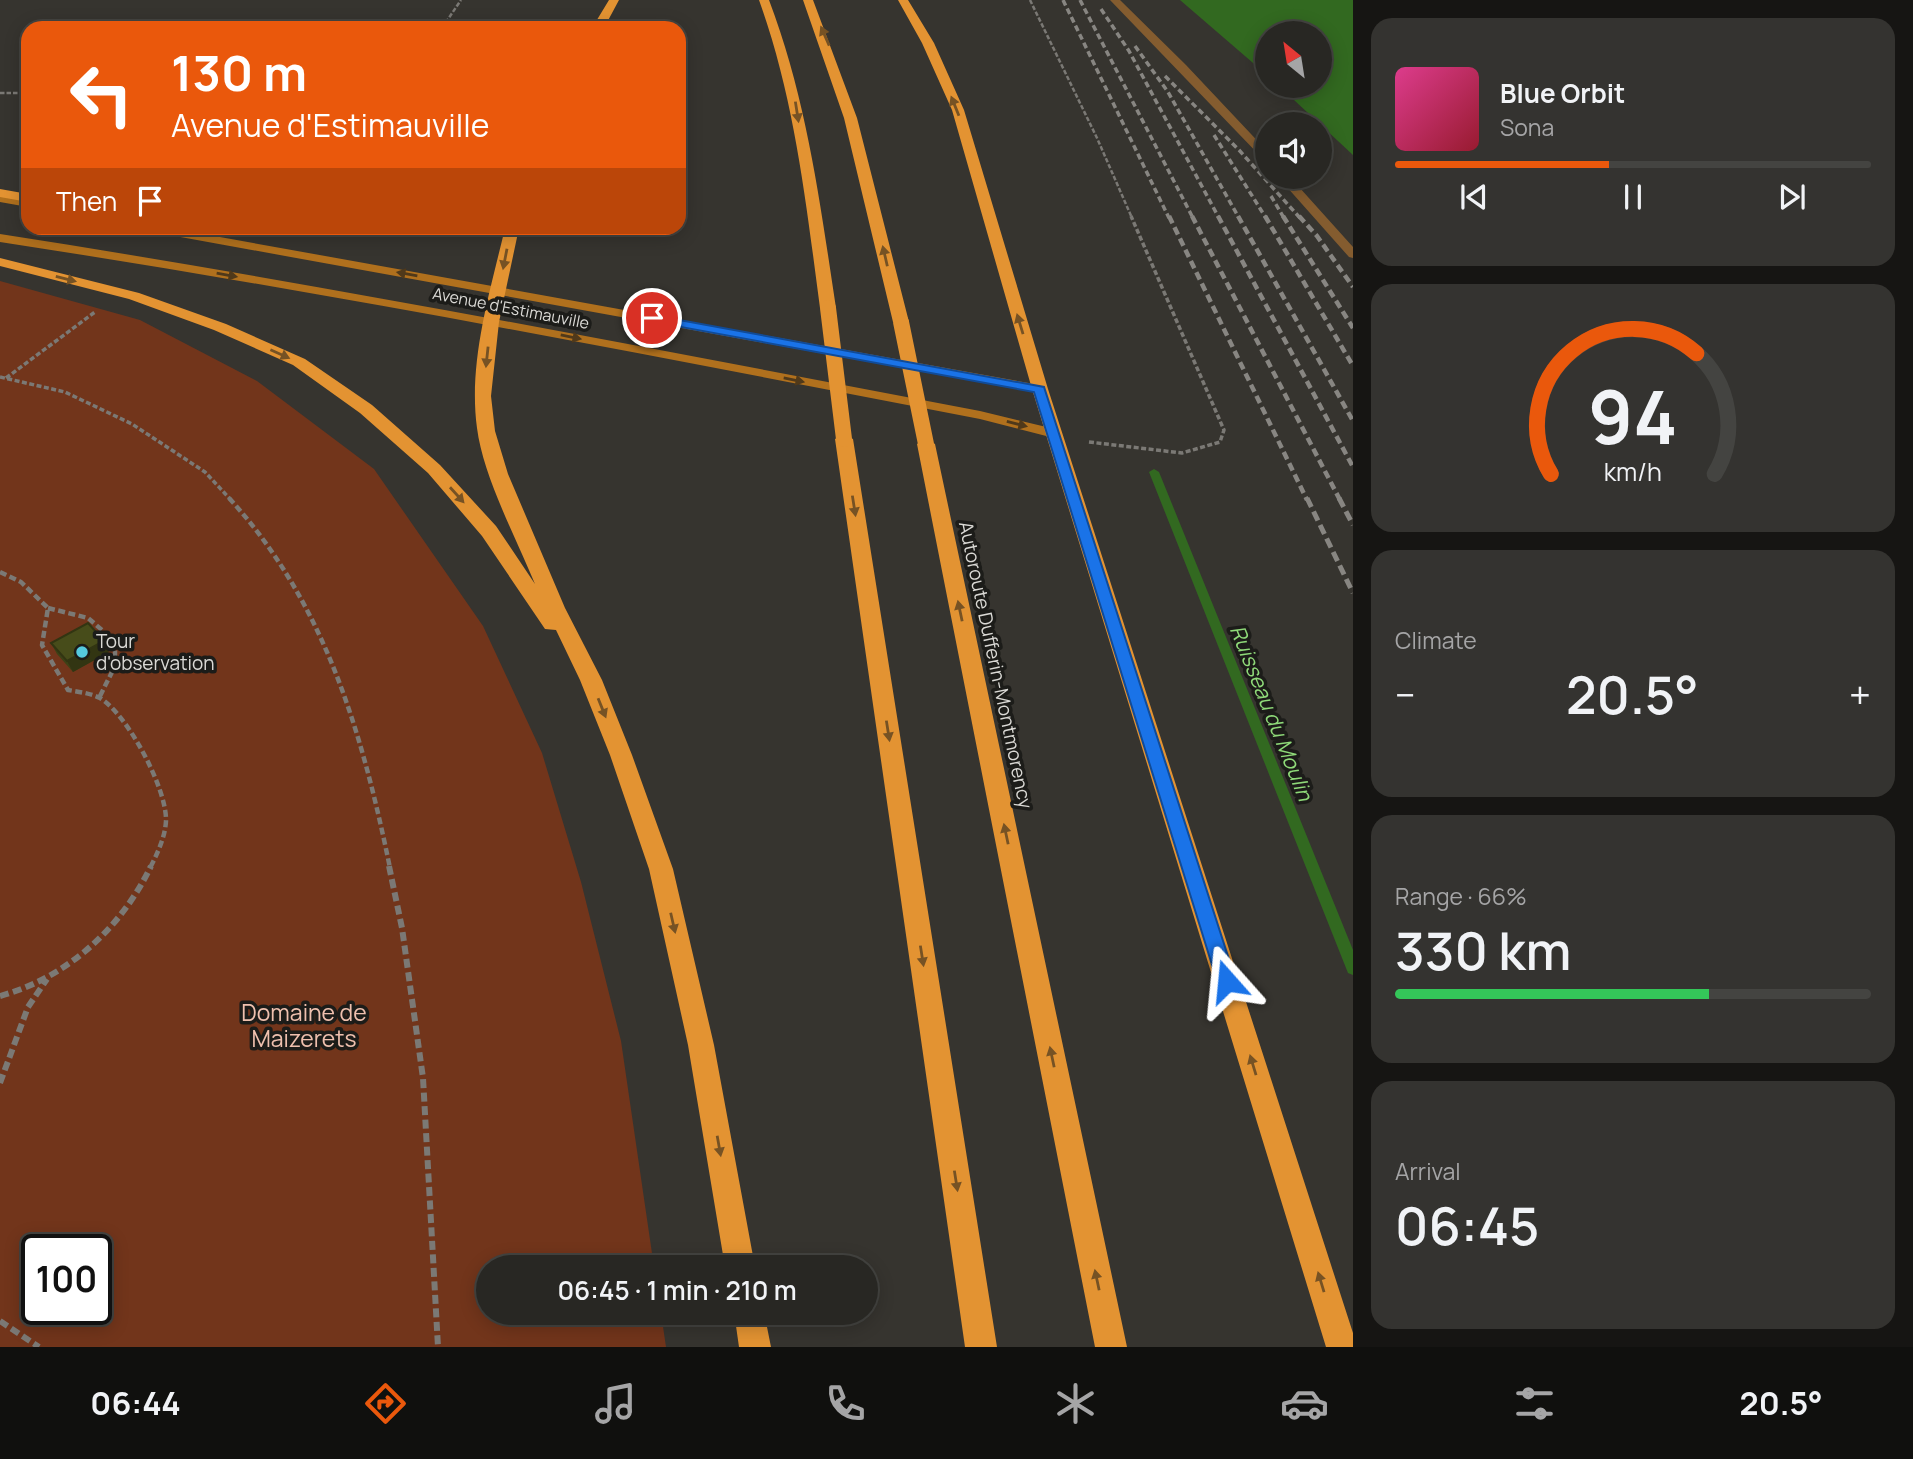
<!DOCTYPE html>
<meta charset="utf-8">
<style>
:root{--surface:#282723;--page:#343330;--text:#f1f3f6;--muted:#a5a5a6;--line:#444441;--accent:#ea580c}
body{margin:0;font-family:Manrope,sans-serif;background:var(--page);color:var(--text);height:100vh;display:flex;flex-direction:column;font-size:26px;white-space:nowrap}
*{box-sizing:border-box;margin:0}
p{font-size:23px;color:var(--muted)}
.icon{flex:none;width:38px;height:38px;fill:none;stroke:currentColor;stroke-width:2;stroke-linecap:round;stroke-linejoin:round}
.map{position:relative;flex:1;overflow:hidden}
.sheet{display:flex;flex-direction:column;gap:18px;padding:18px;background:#161513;width:560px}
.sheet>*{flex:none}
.top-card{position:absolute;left:21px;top:21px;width:665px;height:214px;border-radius:21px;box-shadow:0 4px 18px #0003,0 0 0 2px var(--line);background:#ea580c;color:#fff;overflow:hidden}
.needle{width:46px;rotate:330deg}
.tools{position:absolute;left:1255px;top:21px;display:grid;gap:14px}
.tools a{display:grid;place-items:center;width:77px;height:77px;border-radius:50%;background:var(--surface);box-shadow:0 4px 18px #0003,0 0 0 2px var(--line);font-size:35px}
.speed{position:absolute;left:21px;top:1234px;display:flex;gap:14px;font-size:35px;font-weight:700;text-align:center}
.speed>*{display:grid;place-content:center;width:91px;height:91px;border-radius:50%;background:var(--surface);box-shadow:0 4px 18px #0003,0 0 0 2px var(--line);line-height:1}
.speed .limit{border:4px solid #111;border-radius:10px;background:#fff;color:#111}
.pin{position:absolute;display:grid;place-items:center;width:60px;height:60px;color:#fff;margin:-30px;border:4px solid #fff;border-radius:50%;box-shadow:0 2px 7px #0007}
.me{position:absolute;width:77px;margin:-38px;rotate:342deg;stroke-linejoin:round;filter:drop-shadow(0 0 5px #0008)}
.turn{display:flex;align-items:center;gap:24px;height:147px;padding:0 35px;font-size:32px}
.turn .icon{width:91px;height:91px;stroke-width:2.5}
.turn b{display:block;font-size:49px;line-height:60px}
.then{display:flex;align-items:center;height:66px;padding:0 35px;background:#0003;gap:14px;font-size:26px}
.big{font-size:52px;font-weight:600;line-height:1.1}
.sheet .tile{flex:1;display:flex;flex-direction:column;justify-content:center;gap:10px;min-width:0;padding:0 24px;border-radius:21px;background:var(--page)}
.sheet .dial{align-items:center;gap:0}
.dial svg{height:182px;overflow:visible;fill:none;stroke:var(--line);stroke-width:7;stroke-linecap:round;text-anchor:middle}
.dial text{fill:var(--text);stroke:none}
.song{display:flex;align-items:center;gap:21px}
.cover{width:84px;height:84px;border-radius:10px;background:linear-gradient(135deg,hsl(330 70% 55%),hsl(350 70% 35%))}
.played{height:7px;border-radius:4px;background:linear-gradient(90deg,var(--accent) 45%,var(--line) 45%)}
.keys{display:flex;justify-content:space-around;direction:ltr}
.heat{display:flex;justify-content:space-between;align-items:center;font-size:38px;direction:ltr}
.charge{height:10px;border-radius:5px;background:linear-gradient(90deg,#34c759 66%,var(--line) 0)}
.trip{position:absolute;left:476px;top:1255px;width:402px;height:70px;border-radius:35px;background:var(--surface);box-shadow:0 4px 18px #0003,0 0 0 2px var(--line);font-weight:600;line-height:70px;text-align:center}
.dock{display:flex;height:112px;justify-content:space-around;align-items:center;background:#10100e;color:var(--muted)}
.dock .icon{width:49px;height:49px}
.dock .current{color:var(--accent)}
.dock b{font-size:32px;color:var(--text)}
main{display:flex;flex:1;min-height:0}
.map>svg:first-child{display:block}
</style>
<main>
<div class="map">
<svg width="1353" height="1347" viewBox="0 0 1353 1347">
<rect width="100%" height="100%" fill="#36342f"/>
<path fill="#72351b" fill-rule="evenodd" d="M 0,281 L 140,320 L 257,381 L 374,469 L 483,626 L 542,753 L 581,882 L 621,1041 L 654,1267 L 488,1267 L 488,1312 L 661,1313 L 666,1347 L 0,1347 ZM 37,1250 L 96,1250 L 96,1309 L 37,1309 Z"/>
<path fill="#326920" d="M 1180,0 L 1353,0 L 1353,155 L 1279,86 L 1320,86 L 1320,33 L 1267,33 L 1267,75 Z"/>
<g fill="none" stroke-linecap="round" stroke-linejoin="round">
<path fill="#326920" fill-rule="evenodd" d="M 1154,469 L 1159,472 L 1353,950 L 1353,975 L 1348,973 L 1346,968 L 1149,472 Z"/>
<path stroke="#7b7975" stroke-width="2.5" stroke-dasharray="4.5 2" stroke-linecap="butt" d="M 1030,0 L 1097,138 L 1132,218
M 442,28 L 461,0
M 0,93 L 28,93"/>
<path stroke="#7b7975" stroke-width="3.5" stroke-dasharray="5 2.5" stroke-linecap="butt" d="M 0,377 L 65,392 L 132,424 L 205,472 L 231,500
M 6,378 L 95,312
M 1089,442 L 1182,453 L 1220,442 L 1224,430 L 1131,216"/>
<path stroke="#7b7975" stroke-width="4.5" stroke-dasharray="7 3.5" stroke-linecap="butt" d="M 229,498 C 325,603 362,732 390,868
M 0,572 L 21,582 L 48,608 L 42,645 L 68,690 C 79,692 90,693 100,698 C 128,715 167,789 166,821 C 165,838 157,854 150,868
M 48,608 L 88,618 L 102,630 L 115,650 L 115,666 L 99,698"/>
<path stroke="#7b7975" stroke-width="6" stroke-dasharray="9 4.5" stroke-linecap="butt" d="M 389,866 L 402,928 L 423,1078 L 438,1347
M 0,996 C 66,978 121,929 151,866
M 0,1083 L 28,1007 L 47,979
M 0,1321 L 39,1347"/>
<path fill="#845c2f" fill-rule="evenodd" d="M 1110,0 L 1120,0 L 1186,65 L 1267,151 L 1267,160 L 1263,159 Z
M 1278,177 L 1290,177 L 1353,247 L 1353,258 L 1349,257 Z"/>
<path fill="#b0701d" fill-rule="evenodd" d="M 0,196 L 28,201 L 28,207 L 0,202 Z
M 147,228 L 170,228 L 1040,385 L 1047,389 L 1040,393 L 153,232 Z
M 0,234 C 328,285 654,349 980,411 L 1059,430 L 1061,433 L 1054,438 L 980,419 C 654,356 328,292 0,242 Z"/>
<path fill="#e39332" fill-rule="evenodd" d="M 609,0 L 619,0 L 604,28 L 592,28 Z
M 759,0 L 769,0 C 807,100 820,203 836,308 L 828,313 L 820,308 C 806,203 795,100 759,0 Z
M 803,0 L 813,0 L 857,118 L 909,322 L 907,325 L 901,327 L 893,322 L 844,118 Z
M 898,0 L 908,0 L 934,43 L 964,110 L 1048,389 L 1353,1333 L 1353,1347 L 1326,1347 L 1032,389 L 952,110 L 922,43 Z
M 0,189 L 28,194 L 28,202 L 0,197 Z
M 220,228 L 324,228 L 317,232 L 244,234 L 222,231 Z
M 505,228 L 519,228 L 499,322 L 491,396 L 495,431 L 508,474 L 565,608 L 602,680 L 632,755 L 673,869 L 714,1045 L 755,1267 L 725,1267 L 688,1045 L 649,869 L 610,755 L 580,680 L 556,630 L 545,629 L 482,536 L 428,473 L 360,413 L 293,365 L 214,330 L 129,299 L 0,266 L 0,258 L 139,293 L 226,324 L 305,359 L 372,405 L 440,465 L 496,526 L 535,584 C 516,538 483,476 477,428 C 468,362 490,292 505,228 Z
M 844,434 L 853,439 L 997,1347 L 965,1347 L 835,439 Z
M 926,438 L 935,444 L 1127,1347 L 1095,1347 L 917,444 Z
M 734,1312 L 764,1312 L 771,1347 L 739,1347 Z"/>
<path stroke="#888682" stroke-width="3.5" stroke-dasharray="6 3.5" stroke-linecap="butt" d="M 1063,0 L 1169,218
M 1080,0 L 1193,218
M 1101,9 L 1129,51 L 1219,218
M 1135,46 L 1168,92 L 1239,218
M 1165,76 L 1239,150 L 1300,218
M 1214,135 L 1266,218
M 1271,196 L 1284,218"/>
<path stroke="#888682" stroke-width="4.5" stroke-dasharray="8 4.5" stroke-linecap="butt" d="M 1169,216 L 1307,500
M 1192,216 L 1340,500
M 1218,216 L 1353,467
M 1238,216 L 1353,421
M 1265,216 L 1353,366
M 1283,216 L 1353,328
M 1299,216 L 1317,236 L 1353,287"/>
<path stroke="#888682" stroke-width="5" stroke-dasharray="10 5" stroke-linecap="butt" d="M 1307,498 L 1353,593
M 1339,498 L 1353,525"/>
<path stroke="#e39332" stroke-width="16" d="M 828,308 L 844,439
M 901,322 L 926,444"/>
</g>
<path fill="#3d4116" d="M 51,643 L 109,652 L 73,672 L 57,654 Z"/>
<path fill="#323512" d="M 104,641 L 109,652 L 73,672 L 67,661 Z"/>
<path fill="#474c1a" stroke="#323512" stroke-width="2" d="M 88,623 L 104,641 L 67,661 L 51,643 Z"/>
<defs><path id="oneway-solid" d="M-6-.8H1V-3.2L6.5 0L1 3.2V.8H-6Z" transform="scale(1.75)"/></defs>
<g fill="#765224">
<use href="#oneway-solid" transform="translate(825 36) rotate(-114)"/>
<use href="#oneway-solid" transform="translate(955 106) rotate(-112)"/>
<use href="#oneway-solid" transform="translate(797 112) rotate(81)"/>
<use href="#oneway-solid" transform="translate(885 256) rotate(-103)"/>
<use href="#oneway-solid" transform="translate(505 259) rotate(101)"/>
<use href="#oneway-solid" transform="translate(66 279) rotate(14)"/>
<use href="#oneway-solid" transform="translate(1020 324) rotate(-107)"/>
<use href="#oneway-solid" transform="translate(280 354) rotate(24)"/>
<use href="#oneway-solid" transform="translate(487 357) rotate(96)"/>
<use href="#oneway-solid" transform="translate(457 495) rotate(48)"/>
<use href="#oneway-solid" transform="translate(854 506) rotate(81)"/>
<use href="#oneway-solid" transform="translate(960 611) rotate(-102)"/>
<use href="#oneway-solid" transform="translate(602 708) rotate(68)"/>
<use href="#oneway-solid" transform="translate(888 731) rotate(81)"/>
<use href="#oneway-solid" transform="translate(1006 834) rotate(-102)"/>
<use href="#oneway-solid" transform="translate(673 923) rotate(77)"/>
<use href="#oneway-solid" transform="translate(922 956) rotate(81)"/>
<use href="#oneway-solid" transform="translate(1052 1057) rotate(-102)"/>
<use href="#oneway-solid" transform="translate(1253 1065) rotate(-107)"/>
<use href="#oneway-solid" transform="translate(719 1146) rotate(80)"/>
<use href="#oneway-solid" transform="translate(956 1181) rotate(81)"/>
<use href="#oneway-solid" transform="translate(1097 1280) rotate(-102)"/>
<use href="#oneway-solid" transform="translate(1321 1282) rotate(-107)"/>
</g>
<g fill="#50391a">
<use href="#oneway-solid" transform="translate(407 274) rotate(-170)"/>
<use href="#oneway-solid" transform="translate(227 275) rotate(10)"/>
<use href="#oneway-solid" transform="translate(571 337) rotate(11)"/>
<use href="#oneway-solid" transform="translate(794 380) rotate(11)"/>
<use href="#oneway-solid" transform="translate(1017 424) rotate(14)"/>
</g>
<path fill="#1a73e8" stroke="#114b97" stroke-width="2" d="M 652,315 L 1044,387 L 1236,981 L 1233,988 L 1227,990 L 1220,988 L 1217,981 L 1034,392 L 648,321 L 648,316 Z"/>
<circle fill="#55cadf" stroke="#1c1c19" stroke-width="2.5" cx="82" cy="652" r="7"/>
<g text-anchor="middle" stroke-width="7" stroke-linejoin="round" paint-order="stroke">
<g font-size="16" fill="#dad9d5" stroke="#1c1c19">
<text transform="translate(511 308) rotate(11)" y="6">Avenue d'Estimauville</text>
</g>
<g font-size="19" fill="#dad9d5" stroke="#1c1c19" text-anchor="start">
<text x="96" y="648">Tour<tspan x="96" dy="22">d'observation</tspan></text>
</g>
<g font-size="19" fill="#dad9d5" stroke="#1c1c19">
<text transform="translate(996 665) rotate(78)" y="7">Autoroute Dufferin-Montmorency</text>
</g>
<g font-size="21" font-style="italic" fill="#8fda79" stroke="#1c1c19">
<text transform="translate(1271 713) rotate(68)" y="7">Ruisseau du Moulin</text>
</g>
<g font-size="23" fill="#efc0ae" stroke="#1c1c19">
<text x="304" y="1021">Domaine de<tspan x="304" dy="26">Maizerets</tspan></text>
</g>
</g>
</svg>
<div class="tools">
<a><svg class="needle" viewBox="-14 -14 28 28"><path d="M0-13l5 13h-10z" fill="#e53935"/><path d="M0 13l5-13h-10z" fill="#a5a5a6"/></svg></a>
<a><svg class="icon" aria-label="sound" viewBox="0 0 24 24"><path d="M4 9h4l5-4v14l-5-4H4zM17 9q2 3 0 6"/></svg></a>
</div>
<div class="speed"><div class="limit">100</div></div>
<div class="pin" style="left:652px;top:318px;background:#d93025"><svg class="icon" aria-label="arrive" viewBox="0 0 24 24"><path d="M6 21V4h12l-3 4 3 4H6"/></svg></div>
<svg class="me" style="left:1227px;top:981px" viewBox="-20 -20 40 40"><path d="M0-17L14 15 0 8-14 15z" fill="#1a73e8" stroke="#fff" stroke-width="4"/></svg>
<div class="trip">06:45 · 1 min · 210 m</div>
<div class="top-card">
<div class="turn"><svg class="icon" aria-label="left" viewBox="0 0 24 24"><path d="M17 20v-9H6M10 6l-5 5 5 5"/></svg><div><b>130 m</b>Avenue d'Estimauville</div></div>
<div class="then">Then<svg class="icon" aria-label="arrive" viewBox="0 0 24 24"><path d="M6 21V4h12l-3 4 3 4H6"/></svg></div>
</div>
</div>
<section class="sheet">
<div class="tile">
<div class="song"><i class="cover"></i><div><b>Blue Orbit</b><p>Sona</p></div></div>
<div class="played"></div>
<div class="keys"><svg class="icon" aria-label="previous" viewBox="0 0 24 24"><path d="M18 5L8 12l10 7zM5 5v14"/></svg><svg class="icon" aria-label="pause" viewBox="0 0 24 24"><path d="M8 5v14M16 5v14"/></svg><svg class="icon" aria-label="next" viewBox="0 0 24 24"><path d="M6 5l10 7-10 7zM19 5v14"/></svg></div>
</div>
<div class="tile dial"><svg viewBox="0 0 100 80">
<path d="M14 69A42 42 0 1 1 86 69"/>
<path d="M14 69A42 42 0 0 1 78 16" stroke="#ea580c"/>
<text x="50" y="56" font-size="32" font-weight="700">94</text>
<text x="50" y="72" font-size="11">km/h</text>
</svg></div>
<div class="tile"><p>Climate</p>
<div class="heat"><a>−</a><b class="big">20.5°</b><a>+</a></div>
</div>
<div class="tile"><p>Range · 66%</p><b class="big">330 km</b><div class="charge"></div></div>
<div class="tile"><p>Arrival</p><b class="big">06:45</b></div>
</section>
</main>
<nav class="dock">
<b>06:44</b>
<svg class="icon current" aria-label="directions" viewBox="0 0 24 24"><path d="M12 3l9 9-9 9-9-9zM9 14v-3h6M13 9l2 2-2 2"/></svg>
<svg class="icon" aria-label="music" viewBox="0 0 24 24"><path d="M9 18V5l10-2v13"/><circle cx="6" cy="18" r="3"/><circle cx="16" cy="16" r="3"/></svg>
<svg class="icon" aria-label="phone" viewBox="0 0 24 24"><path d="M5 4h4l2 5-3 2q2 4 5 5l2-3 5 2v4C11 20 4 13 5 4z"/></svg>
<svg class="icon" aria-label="climate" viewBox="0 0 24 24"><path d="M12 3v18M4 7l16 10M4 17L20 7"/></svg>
<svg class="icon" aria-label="car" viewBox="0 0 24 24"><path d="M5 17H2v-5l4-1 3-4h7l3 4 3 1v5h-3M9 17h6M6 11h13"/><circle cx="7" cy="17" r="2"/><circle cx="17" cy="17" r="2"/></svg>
<svg class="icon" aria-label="filters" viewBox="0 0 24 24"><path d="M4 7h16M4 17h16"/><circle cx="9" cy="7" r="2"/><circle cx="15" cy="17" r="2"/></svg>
<b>20.5°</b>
</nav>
